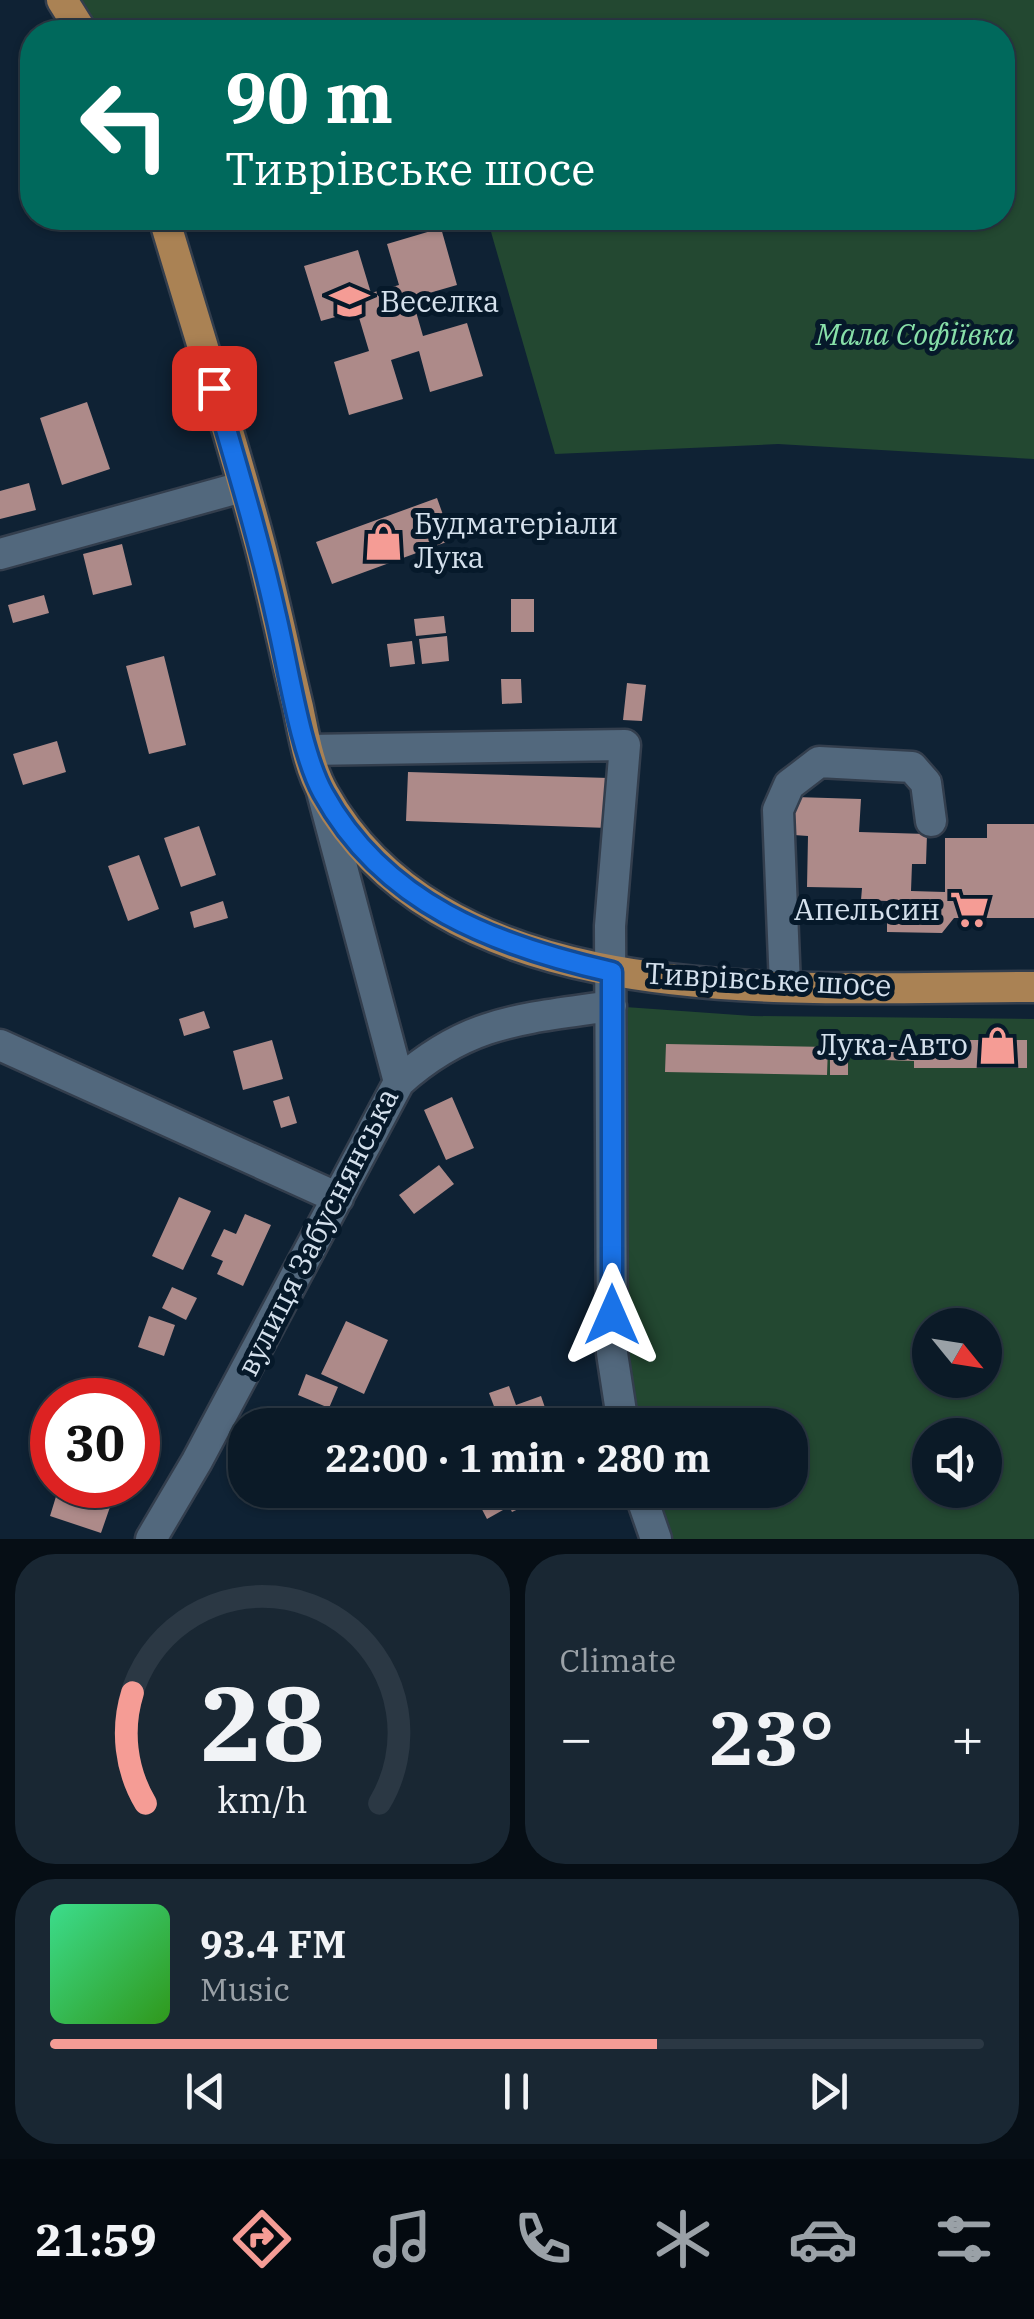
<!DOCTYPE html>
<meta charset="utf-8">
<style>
:root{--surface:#0b1a27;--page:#192733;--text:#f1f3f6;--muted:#9aa1a7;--line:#2b3844;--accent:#f59c95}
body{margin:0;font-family:"IBM Plex Serif",serif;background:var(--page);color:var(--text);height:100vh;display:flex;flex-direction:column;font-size:38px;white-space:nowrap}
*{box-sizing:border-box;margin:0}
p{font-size:32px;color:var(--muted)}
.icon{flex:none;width:55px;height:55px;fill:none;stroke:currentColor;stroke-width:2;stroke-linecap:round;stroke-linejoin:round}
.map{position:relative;height:1539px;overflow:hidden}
.details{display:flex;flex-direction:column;gap:15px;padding:15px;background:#060e15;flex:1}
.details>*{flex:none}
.guide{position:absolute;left:20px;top:20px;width:995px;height:210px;border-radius:40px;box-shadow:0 2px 8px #0004,0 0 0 2px var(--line);background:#00695c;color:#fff;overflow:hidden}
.needle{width:65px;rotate:120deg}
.fabs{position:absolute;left:912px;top:1308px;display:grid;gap:20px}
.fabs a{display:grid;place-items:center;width:90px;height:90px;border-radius:50%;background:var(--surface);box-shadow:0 2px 8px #0004,0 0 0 2px var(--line);font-size:50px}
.speed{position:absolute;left:30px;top:1378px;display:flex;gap:20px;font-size:50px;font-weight:700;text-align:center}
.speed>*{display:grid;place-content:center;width:130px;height:130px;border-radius:50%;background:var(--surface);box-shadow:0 2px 8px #0004,0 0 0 2px var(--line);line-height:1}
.speed .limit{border:15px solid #d22;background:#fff;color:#111}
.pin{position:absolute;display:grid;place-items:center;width:85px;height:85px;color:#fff;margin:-42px;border-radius:20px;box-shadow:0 5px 15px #0006}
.me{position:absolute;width:110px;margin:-55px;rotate:0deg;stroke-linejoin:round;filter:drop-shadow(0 0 8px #0008)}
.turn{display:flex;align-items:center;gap:35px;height:210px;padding:0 40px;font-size:45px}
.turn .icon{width:130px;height:130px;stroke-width:2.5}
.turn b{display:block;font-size:70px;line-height:85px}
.big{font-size:75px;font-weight:800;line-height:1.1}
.details .tile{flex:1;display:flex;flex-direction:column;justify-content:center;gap:15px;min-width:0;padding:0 35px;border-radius:40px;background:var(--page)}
.details .dial{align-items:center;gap:0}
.dial svg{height:260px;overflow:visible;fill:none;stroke:var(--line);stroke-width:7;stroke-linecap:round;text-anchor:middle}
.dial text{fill:var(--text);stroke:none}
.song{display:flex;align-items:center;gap:30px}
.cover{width:120px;height:120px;border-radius:15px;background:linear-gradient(135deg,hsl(150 70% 55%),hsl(110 70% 35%))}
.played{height:10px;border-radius:5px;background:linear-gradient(90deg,var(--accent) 65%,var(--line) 65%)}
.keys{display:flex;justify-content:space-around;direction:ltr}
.heat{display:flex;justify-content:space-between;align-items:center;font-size:55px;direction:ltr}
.details .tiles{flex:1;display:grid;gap:15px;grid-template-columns:1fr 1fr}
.tile:last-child{grid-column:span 2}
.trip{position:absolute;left:228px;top:1408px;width:580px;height:100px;border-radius:40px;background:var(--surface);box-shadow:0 2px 8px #0004,0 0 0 2px var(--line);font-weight:800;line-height:100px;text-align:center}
.tab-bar{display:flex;height:160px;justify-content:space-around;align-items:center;background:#040a10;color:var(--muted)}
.tab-bar .icon{width:70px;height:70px}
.tab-bar .on{color:var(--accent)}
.tab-bar b{font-size:45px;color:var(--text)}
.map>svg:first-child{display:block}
</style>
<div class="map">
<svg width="1034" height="1539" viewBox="0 0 1034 1539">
<rect width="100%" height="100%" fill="#0f2234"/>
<path fill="#234831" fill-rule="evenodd" d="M 62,0 L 1034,0 L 1034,459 L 778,444 L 555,454 L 487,218 L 1002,218 L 1002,32 L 82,32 Z
M 611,1006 L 752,1016 L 1034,1019 L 1034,1539 L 656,1539 L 639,1490 L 790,1490 L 790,1425 L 623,1425 ZM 930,1325 L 985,1325 L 985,1380 L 930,1380 ZM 930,1435 L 985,1435 L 985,1490 L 930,1490 Z"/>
<path fill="#ad8a89" d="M 441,228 L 457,285 L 412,298 L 423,336 L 467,323 L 483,376 L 430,392 L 419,351 L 391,360 L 403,399 L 349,415 L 334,362 L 369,351 L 357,311 L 321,321 L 304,266 L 358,250 L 371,293 L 399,285 L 387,244 Z
M 87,402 L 110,469 L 62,485 L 40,418 Z
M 29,483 L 36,510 L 0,519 L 0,491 Z
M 437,498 L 452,540 L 332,584 L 316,542 Z
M 122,544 L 132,585 L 93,595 L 83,554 Z
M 44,595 L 49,613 L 13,623 L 8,605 Z
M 511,599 L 534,599 L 534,632 L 511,632 Z
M 444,616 L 446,633 L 416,636 L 414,619 Z
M 447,636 L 449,661 L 422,664 L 419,639 Z
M 412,641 L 415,664 L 390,667 L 387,644 Z
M 164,656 L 186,745 L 149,754 L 126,666 Z
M 501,679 L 521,679 L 522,703 L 502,704 Z
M 627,683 L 646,685 L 642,721 L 623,720 Z
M 57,741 L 66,772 L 23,785 L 13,754 Z
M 408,772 L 609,778 L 608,828 L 406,821 Z
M 795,797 L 861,799 L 859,832 L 927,834 L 926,864 L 912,864 L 911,891 L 945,892 L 945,838 L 987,838 L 987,824 L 1034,824 L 1034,918 L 954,918 L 942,933 L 887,932 L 887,901 L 861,900 L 862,888 L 807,887 L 808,836 L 794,835 Z
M 199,826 L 216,875 L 181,887 L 164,838 Z
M 139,855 L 159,909 L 128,921 L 108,866 Z
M 223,901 L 228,918 L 194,928 L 190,912 Z
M 204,1011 L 210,1028 L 184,1036 L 179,1019 Z
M 272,1040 L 283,1079 L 243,1090 L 233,1051 Z
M 883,1040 L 1027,1040 L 1027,1068 L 914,1068 L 914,1061 L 883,1060 Z
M 666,1044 L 828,1047 L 827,1075 L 665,1072 Z
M 830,1044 L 848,1045 L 848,1075 L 830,1075 Z
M 289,1096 L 297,1123 L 281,1128 L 273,1101 Z
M 452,1097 L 474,1148 L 446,1160 L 424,1110 Z
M 439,1165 L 454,1184 L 414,1214 L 399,1195 Z
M 179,1197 L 211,1211 L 183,1270 L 152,1256 Z
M 245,1214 L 271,1225 L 243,1286 L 217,1274 L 223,1261 L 211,1256 L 224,1229 L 236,1234 Z
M 172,1287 L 197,1298 L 186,1320 L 162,1308 Z
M 149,1316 L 175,1325 L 164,1356 L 138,1347 Z
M 346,1321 L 388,1340 L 364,1394 L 321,1374 Z
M 306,1374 L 338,1387 L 329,1408 L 298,1395 Z
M 509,1386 L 516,1405 L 541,1396 L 551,1425 L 501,1425 L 489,1393 Z
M 58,1490 L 110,1507 L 101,1533 L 50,1516 Z
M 487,1490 L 493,1490 L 503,1510 L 487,1519 L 475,1496 Z
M 501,1490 L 520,1490 L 527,1505 L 512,1512 Z"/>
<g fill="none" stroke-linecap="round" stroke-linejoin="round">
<defs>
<path id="minor" d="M 0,554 L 242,487
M 308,750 L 625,745 L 610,926 L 612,1353 L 623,1425
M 785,986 L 778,810 L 789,785 L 819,762 L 912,767 L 926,783 L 931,821
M 0,1045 L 338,1198
M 399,1082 C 468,1020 523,1019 611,1006
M 639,1490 L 656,1539
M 151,1539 L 197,1461 L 399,1082 L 322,792"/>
<path id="major" d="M 62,0 L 82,32
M 164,218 C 196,326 231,435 260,545 C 274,599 285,653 298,707 C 304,736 309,768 324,794 C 452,1022 810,986 1034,987"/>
</defs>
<use href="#minor" stroke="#333e4d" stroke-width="35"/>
<use href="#major" stroke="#333e4d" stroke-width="35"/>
<use href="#minor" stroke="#52687d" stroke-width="30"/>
<use href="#major" stroke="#aa8254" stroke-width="30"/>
</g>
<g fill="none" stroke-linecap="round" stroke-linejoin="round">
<defs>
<path id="route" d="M 214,388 C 236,464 259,539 276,616 C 288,666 300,751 323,793 C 384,904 496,946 612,972 L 612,1315"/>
</defs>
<use href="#route" stroke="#114b97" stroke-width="25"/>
<use href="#route" stroke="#1a73e8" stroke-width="18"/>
</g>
<defs>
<symbol id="school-bare" viewBox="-9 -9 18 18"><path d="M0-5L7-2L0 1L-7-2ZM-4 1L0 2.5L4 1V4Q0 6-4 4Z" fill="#f59c95" stroke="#06192a" stroke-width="2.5" paint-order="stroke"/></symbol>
<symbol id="shop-bare" viewBox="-9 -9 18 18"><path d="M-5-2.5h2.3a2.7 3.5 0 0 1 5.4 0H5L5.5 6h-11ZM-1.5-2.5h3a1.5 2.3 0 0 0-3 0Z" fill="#f59c95" stroke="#06192a" stroke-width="2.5" paint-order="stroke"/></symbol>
<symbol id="supermarket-bare" viewBox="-9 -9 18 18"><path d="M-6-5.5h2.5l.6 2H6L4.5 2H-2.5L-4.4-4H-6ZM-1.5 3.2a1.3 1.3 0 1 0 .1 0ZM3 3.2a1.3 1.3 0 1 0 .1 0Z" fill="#f59c95" stroke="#06192a" stroke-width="2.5" paint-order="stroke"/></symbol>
</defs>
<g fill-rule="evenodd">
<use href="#school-bare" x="322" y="274" width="55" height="55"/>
<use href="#shop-bare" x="356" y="514" width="55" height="55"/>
<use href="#supermarket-bare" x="942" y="882" width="55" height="55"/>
<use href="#shop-bare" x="970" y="1018" width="55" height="55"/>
</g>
<g text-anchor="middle" stroke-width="10" stroke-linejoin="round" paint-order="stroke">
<g font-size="30" fill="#d5e1ed" stroke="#06192a" text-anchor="start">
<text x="380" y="312">Веселка</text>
<text x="414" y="534">Будматеріали<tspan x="414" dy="34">Лука</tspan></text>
<text x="940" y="920" text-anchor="end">Апельсин</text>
<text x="968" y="1055" text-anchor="end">Лука-Авто</text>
</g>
<g font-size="30" font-style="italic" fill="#88e0a9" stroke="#06192a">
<text x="915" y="345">Мала Софіївка</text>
</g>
<g font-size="30" fill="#d5e1ed" stroke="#06192a">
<text transform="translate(768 980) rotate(3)" y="10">Тиврівське шосе</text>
<text transform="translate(318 1232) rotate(-63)" y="10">вулиця Забуснянська</text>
</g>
</g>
</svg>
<div class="fabs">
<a><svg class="needle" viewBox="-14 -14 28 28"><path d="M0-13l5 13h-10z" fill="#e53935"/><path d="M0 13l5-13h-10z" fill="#9aa1a7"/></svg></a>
<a><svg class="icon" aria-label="sound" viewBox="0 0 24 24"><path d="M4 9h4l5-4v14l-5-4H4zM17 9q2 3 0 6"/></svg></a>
</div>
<div class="speed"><div class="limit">30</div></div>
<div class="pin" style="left:214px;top:388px;background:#d93025"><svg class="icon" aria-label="arrive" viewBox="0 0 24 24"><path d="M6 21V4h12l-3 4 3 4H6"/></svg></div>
<svg class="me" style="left:612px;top:1315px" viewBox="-20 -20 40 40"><path d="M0-17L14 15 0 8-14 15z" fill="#1a73e8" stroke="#fff" stroke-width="4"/></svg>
<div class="trip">22:00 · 1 min · 280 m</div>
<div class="guide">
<div class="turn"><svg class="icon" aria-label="left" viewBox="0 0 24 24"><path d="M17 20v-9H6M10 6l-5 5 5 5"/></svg><div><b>90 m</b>Тиврівське шосе</div></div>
</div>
</div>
<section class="details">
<div class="tiles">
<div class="tile dial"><svg viewBox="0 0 100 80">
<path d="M14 69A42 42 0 1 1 86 69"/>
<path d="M14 69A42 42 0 0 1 10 35" stroke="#f59c95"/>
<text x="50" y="56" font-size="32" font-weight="700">28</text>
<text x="50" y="72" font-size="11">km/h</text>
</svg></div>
<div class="tile"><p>Climate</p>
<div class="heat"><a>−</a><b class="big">23°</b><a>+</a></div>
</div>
<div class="tile">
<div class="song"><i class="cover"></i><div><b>93.4 FM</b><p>Music</p></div></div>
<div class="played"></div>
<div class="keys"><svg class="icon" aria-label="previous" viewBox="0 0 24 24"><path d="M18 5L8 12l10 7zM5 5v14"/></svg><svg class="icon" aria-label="pause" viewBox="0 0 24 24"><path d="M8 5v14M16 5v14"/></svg><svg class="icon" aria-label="next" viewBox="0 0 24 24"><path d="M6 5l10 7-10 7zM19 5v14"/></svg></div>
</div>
</div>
</section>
<nav class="tab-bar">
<b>21:59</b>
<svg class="icon on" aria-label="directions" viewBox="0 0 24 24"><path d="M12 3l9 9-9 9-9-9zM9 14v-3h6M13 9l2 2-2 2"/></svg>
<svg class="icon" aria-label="music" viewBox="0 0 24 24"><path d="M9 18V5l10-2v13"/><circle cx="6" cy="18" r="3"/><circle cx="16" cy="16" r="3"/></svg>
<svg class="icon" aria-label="phone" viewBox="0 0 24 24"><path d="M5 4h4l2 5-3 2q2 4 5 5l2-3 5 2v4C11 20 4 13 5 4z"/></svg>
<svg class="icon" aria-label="climate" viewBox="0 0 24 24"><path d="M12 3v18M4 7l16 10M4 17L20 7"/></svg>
<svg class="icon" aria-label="car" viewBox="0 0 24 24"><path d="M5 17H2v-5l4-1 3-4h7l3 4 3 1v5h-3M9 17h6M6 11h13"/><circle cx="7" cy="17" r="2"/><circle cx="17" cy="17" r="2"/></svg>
<svg class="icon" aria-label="filters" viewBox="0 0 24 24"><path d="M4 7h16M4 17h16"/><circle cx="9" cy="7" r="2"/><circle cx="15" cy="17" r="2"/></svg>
</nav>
